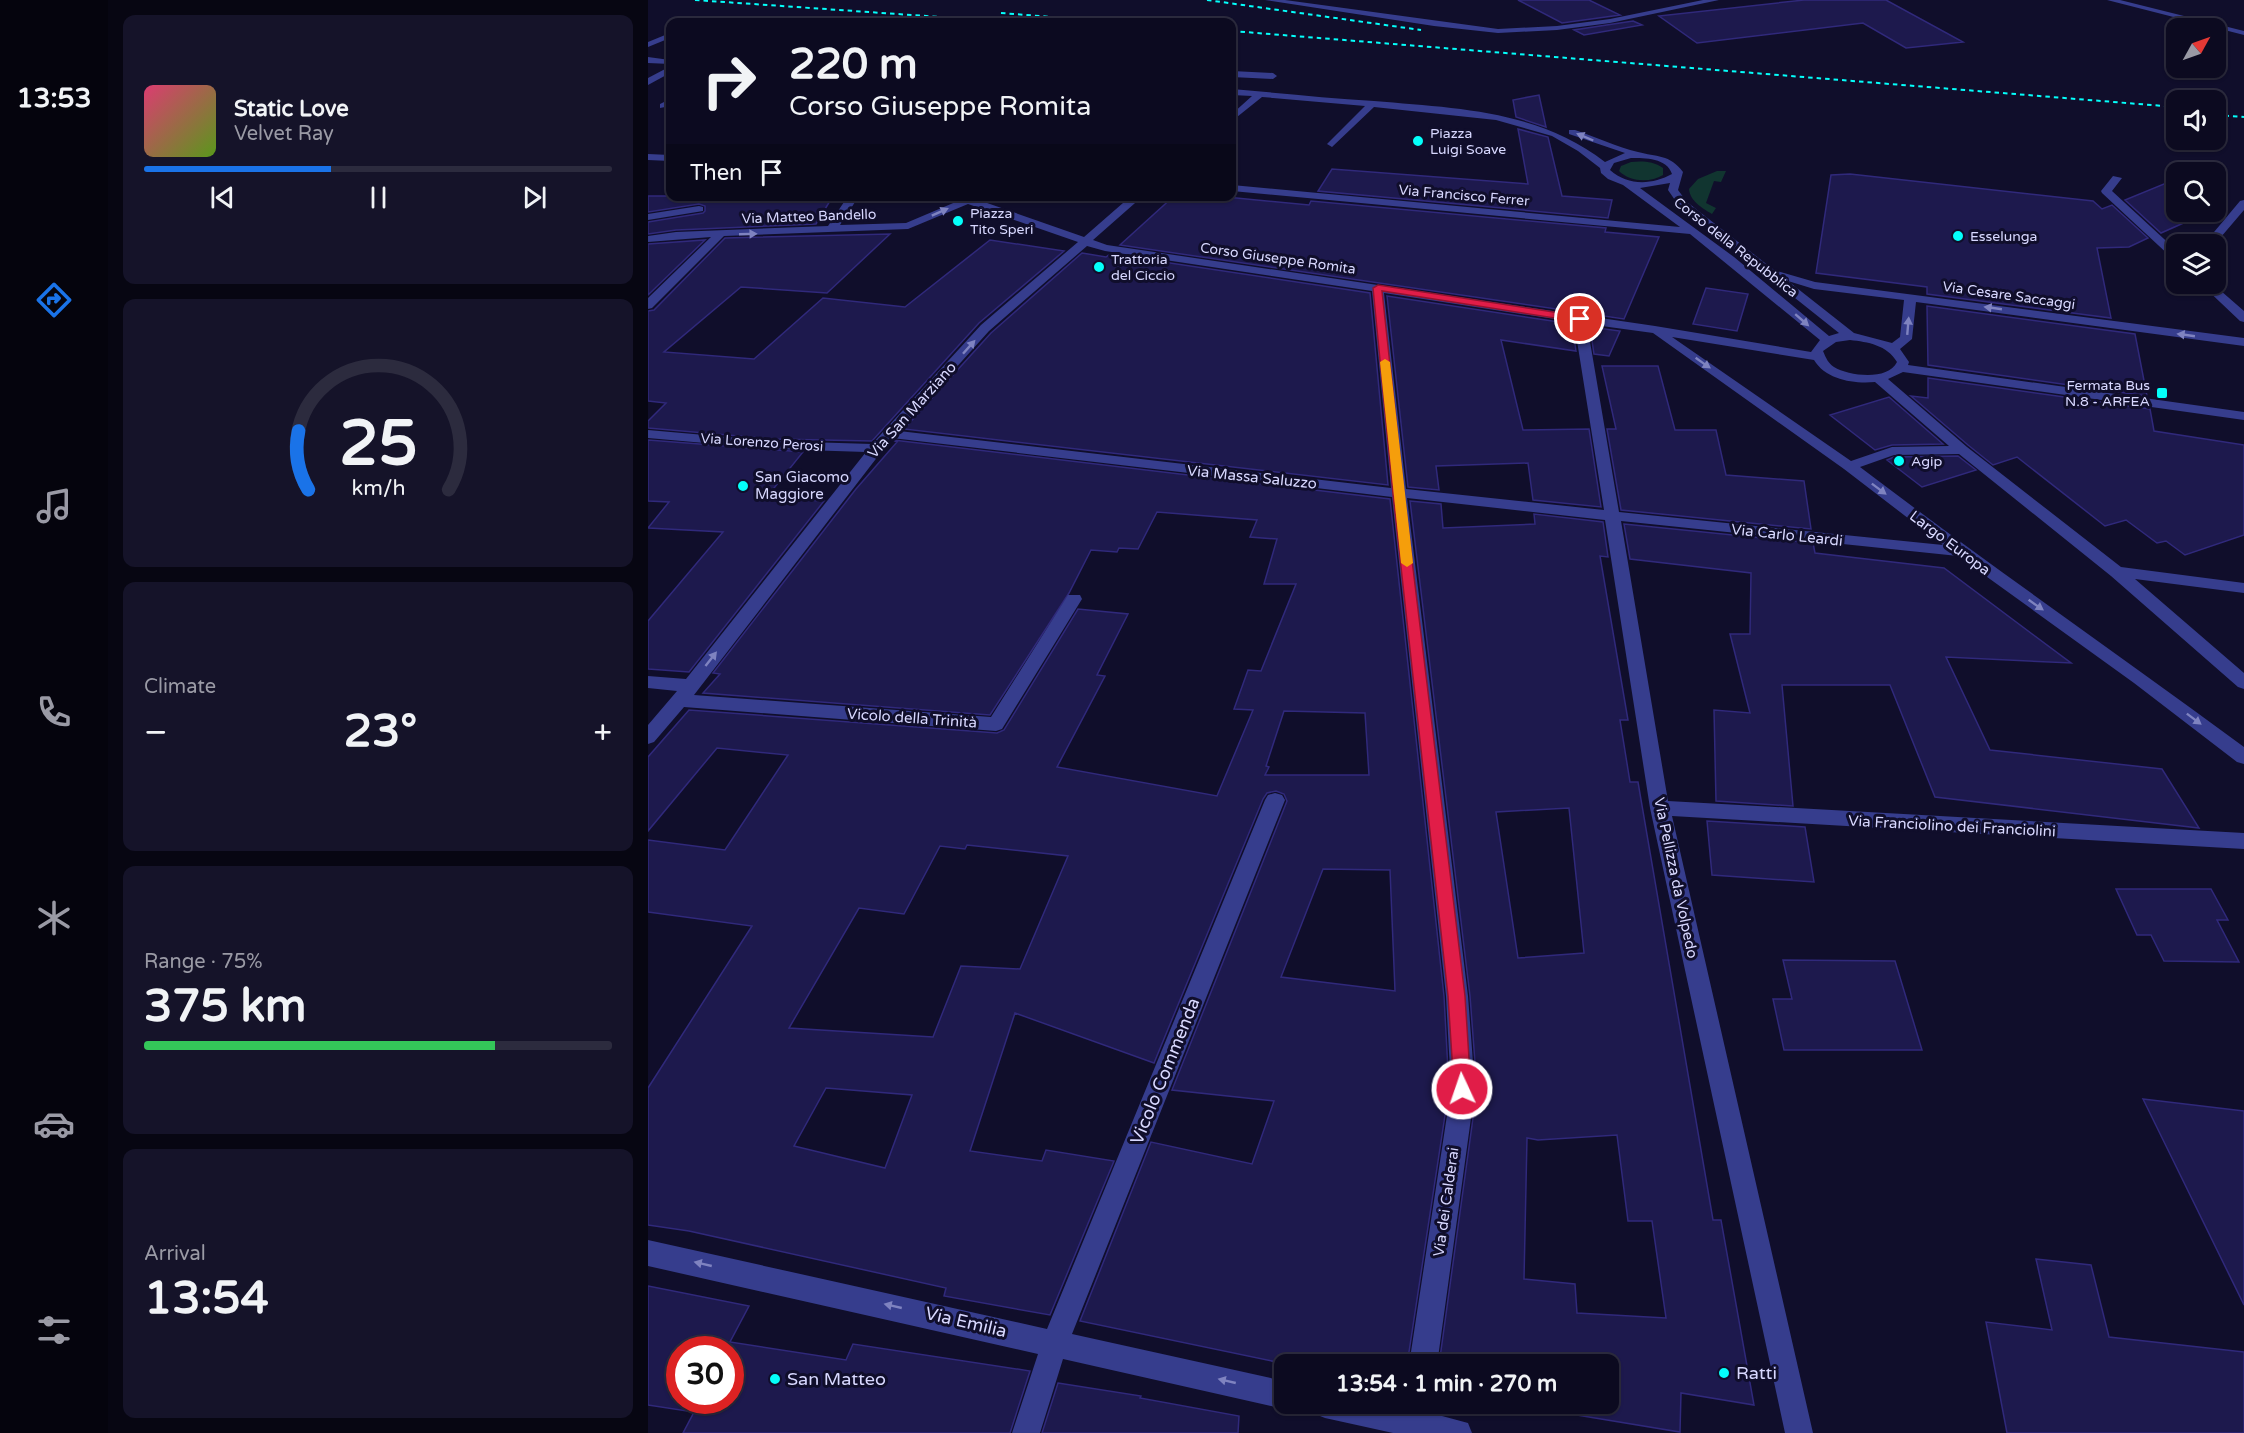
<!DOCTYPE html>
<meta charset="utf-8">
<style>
:root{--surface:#0c0a20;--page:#151329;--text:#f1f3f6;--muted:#9a9aa5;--line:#2c2b3e;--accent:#1a73e8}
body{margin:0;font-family:"Varela Round",sans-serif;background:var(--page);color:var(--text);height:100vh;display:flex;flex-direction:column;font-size:22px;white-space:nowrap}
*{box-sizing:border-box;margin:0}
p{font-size:20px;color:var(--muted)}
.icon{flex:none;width:33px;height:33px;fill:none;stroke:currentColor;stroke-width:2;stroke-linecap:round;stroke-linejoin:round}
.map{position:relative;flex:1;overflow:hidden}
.sheet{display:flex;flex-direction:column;gap:15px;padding:15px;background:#070612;width:540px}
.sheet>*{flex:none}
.guide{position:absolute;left:18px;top:18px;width:570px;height:183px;border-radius:12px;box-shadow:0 2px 4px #0004,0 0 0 2px var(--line);background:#0c0a20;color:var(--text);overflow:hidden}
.needle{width:39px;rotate:50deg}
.tools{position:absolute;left:1518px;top:18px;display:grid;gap:12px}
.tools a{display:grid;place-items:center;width:60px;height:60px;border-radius:12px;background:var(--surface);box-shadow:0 2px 4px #0004,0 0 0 2px var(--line);font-size:30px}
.speed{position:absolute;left:18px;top:1336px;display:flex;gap:12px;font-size:30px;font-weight:700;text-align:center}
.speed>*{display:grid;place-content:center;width:78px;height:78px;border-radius:50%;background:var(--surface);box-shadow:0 2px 4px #0004,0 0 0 2px var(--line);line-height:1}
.speed .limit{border:9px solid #d22;background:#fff;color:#111}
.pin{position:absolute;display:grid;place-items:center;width:51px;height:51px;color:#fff;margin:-26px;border:3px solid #fff;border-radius:50%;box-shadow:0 2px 6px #0007}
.me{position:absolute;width:66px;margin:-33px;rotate:357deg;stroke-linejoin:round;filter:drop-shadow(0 0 4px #0008)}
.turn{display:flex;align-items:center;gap:21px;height:126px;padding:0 24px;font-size:27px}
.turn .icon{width:78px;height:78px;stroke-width:2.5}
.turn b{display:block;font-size:42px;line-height:51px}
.then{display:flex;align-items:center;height:57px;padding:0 24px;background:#0003;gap:12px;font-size:22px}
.big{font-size:45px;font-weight:700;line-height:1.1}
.sheet .tile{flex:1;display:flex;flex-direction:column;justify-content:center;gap:9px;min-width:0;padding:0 21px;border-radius:12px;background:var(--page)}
.sheet .dial{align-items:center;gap:0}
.dial svg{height:156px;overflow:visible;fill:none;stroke:var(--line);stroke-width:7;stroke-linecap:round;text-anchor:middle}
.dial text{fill:var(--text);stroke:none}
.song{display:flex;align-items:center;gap:18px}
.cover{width:72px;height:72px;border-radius:9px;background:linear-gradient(135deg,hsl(340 70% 55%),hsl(90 70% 35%))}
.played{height:6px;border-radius:3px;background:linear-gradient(90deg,var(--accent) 40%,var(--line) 40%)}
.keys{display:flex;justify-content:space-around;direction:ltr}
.heat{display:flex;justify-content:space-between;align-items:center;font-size:33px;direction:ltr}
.charge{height:9px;border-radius:4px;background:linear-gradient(90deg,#34c759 75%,var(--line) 0)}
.trip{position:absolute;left:626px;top:1354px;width:345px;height:60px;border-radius:12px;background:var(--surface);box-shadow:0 2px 4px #0004,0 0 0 2px var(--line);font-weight:700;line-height:60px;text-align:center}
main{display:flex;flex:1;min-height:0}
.tab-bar{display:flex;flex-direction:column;width:108px;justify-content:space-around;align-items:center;background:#05040d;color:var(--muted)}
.tab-bar .icon{width:42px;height:42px}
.tab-bar .active{color:var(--accent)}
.tab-bar b{font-size:27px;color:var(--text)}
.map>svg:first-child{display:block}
</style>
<main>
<nav class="tab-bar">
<b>13:53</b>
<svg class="icon active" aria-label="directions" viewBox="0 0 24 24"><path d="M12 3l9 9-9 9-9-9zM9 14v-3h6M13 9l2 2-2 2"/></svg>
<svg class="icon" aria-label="music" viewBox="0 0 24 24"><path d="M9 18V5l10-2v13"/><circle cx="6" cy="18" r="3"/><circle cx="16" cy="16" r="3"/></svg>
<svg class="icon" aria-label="phone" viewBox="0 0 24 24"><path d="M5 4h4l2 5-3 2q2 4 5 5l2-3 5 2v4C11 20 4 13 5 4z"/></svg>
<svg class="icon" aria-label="climate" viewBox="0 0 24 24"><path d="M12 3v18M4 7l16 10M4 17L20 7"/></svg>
<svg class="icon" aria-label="car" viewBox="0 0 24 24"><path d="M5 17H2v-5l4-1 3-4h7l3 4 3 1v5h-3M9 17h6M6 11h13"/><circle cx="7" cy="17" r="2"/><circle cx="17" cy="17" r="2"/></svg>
<svg class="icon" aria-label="filters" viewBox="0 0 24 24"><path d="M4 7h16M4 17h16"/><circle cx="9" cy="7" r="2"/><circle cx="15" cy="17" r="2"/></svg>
</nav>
<section class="sheet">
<div class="tile">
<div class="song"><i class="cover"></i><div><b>Static Love</b><p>Velvet Ray</p></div></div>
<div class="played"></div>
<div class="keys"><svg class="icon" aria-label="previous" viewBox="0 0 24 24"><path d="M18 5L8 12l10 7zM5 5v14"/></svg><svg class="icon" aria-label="pause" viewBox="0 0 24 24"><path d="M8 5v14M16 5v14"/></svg><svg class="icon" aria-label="next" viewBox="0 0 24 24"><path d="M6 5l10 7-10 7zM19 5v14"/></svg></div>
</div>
<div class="tile dial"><svg viewBox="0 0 100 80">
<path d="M14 69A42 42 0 1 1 86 69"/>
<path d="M14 69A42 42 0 0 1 9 39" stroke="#1a73e8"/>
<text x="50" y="56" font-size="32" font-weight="700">25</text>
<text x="50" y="72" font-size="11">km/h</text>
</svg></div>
<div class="tile"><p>Climate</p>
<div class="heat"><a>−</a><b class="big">23°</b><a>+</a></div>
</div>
<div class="tile"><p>Range · 75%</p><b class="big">375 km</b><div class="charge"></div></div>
<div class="tile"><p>Arrival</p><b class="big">13:54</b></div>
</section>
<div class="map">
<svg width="1596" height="1433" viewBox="0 0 1596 1433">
<rect width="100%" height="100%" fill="#100e2b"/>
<path fill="#113530" d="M 983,162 C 994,161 1005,161 1015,168 L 1015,175 C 1002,183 982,182 971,171 L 973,166 Z
M 1069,171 L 1078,171 L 1073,182 L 1066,181 L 1058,203 L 1068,208 L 1064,214 C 1054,208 1042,201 1041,189 L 1050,179 Z"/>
<path fill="#1d194d" stroke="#30297b" stroke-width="1.5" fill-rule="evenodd" d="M 870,0 L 941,0 L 972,15 L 914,23 Z
M 1156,0 L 1238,0 L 1315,42 L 1258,48 L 1215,23 L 1049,43 L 1011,16 Z
M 985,21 L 994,25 L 936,35 L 926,30 Z
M 891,95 L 898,127 L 868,117 L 865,100 Z
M 870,129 L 900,137 L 914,196 L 964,200 L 960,218 L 670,191 L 684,169 L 880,184 Z
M 1202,174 L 1445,201 L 1454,209 L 1464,205 L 1500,238 L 1481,247 L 1449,248 L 1463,318 L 1279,294 L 1279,287 L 1168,273 L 1183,175 Z
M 1528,179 L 1528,212 L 1558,213 L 1513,233 L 1477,200 Z
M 0,196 L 185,196 L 168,224 L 28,230 L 0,234 L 0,222 L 55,213 L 57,211 L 57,206 L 51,204 L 0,212 Z
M 526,196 L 568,196 L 661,205 L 663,201 L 958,228 L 957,232 L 1011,237 L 976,319 L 472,245 Z
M 242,234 L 179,293 L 93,287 L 16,352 L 106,359 L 175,298 L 257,307 L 342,240 L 416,251 L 331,323 L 224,441 L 125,439 L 0,428 L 0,421 L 18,403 L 0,401 L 0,311 L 6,310 L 77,238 Z
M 57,240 L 0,295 L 0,244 Z
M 434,253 L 458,257 L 462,254 L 722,293 L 740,485 L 256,429 L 343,333 Z
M 1058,288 L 1100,294 L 1089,331 L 1045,324 Z
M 739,296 L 924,324 L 928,351 L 853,340 L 875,430 L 941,429 L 953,507 L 885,500 L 880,463 L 788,466 L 791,490 L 760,487 Z
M 1279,306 L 1487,334 L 1499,396 L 1280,365 Z
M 942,327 L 972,331 L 961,356 L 946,354 Z
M 954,366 L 1010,366 L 1027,430 L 1068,430 L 1078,475 L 1156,481 L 1163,529 L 973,510 L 959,429 L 968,429 Z
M 1280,378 L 1502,409 L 1506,431 L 1596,445 L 1596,535 L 1537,555 L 1518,541 L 1509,543 L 1478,520 L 1457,526 L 1369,457 L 1345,465 L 1320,445 L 1263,396 L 1280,398 Z
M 1241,397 L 1295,444 L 1244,445 L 1227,450 L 1182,415 Z
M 0,440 L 155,452 L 118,498 L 176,501 L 41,672 L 0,669 L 0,621 L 75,532 L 0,528 L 21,502 L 0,501 Z
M 245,440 L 742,499 L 796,996 L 801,1089 L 759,1365 L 643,1365 L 432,1321 L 503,1142 L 604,1164 L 626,1101 L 524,1090 L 639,801 L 636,794 L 628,791 L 619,793 L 615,799 L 506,1063 L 367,1013 L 322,1151 L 394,1161 L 398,1150 L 466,1161 L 402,1315 L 296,1296 L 298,1288 L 41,1231 L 0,1225 L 0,1088 L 104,926 L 0,912 L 0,840 L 77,850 L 140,755 L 69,748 L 0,831 L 0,757 L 41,710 L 349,733 L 356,730 L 430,609 L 480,614 L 449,675 L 457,676 L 409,767 L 569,796 L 605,710 L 586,709 L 600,670 L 613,671 L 648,584 L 616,584 L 629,539 L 602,537 L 609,520 L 509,512 L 490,549 L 471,548 L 469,552 L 443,550 L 421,593 L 342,715 L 55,693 L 72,674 L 65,673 L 208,489 L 249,442 ZM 636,711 L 717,713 L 721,775 L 617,775 L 621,767 L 618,766 ZM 319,845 L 420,856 L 372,969 L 313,966 L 285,1037 L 141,1028 L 211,908 L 256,914 L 292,846 L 317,849 ZM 675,869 L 742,870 L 747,991 L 633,977 ZM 178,1088 L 264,1095 L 237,1168 L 146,1146 Z
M 1310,456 L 1328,470 L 1274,487 L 1239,460 L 1246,457 Z
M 762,501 L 793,504 L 795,528 L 887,524 L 886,514 L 955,522 L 960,557 L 952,556 L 980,720 L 972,720 L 982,782 L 990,782 L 1065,1220 L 1073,1220 L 1106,1405 L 1033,1393 L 1032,1432 L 862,1404 L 960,1404 L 960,1365 L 791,1365 L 829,1089 L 822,996 ZM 921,808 L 936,953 L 870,958 L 848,812 ZM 969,1135 L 980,1221 L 1004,1221 L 1018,1318 L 929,1313 L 927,1284 L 876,1279 L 879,1138 L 890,1140 Z
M 976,524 L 1165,543 L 1167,553 L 1296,568 L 1423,663 L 1298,657 L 1342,750 L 1514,769 L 1551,828 L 1287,797 L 1242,685 L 1134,685 L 1145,806 L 1068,801 L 1066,710 L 1102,713 L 1082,634 L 1102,634 L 1103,573 L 982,559 Z
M 1059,821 L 1157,827 L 1166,882 L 1064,875 Z
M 1468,889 L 1563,889 L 1580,920 L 1569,920 L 1591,962 L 1516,961 L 1503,935 L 1489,935 Z
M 1135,960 L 1247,961 L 1274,1050 L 1136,1050 L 1125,999 L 1144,999 Z
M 1495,1099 L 1596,1111 L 1596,1305 Z
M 1388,1259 L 1443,1265 L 1461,1337 L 1596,1352 L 1596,1433 L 1359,1433 L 1338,1322 L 1404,1330 Z
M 0,1286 L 101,1306 L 82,1342 L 198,1360 L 205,1344 L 382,1371 L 362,1433 L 35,1433 L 46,1412 L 0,1405 ZM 32,1350 L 82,1350 L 82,1401 L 32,1401 Z
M 410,1383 L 493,1396 L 492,1398 L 591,1416 L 590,1433 L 394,1433 Z"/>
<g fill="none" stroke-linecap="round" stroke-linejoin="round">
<path fill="#363d8d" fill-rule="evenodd" d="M 617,0 L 637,0 L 850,29 L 909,26 L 962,19 L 1055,0 L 1071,0 L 962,23 L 909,30 L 850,33 L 786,26 Z
M 1459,0 L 1472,0 L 1596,31 L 1596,35 Z
M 22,33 L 22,38 L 0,47 L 0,42 Z
M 0,57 L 22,60 L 22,64 L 0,63 Z
M 19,68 L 22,68 L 22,73 L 0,85 L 0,78 Z
M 584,71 L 625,73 L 629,76 L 625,79 L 584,77 Z
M 584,89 C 631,93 678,98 726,101 C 807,108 890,110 957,162 L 977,153 L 921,134 L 921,130 L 927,130 C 948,137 969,147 990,152 C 1008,157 1022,154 1035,172 L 1030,190 L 1039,202 L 1126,270 L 1167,282 L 1596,338 L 1596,346 L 1268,302 L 1264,339 L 1252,349 L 1261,362 L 1260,365 L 1596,412 L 1596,420 L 1255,372 L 1240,379 L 1319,447 L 1473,567 L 1596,583 L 1596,593 L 1487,579 L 1596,673 L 1596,689 L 1590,687 L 1463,576 L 1311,454 L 1246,455 L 1212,467 C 1338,563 1469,653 1596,747 L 1596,764 L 1589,762 L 1486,683 L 1310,556 L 973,521 L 1020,801 L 1596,833 L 1596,849 L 1024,816 L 1165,1433 L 1137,1433 L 1002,808 L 957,520 L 759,498 L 820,996 L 827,1089 L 789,1365 L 761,1365 L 803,1089 L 798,996 L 744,497 L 244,438 L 46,695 L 343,717 L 420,595 L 432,595 L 434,599 L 354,729 L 348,731 L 36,707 L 6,742 L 0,744 L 0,725 L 29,691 L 0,688 L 0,676 L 38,679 L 218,452 L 125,449 L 0,438 L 0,430 L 125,441 L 224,444 L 333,325 L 430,242 L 320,204 L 260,229 L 76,236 L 4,308 L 0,309 L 0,298 L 63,237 L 0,242 L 0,236 L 28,232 L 180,226 L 200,196 L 211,196 L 192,225 L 258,223 L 310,201 L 302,196 L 319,196 L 436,237 L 483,196 L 495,196 L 445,240 L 459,245 L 1007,326 L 1163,352 L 1172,340 L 1042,234 L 584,191 L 584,185 L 1032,227 L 975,185 L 960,179 L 953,173 L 952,168 L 930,151 L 904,136 L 848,120 L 726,107 L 684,147 L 679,144 L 717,106 L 614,97 L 584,121 L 584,114 L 604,96 L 584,95 ZM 983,158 C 997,158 1019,158 1024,174 C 1004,185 980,186 962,170 L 966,163 ZM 1022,183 L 1020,190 L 1031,206 L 1191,333 L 1181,336 L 1086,257 L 992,188 ZM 439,246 L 457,251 L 724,291 L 743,488 L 251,431 L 341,331 ZM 1140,281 L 1166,289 L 1256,300 L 1252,337 L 1244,343 L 1206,333 ZM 736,293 L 926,322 L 956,510 L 758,489 ZM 939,324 L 1005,333 L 1196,469 L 1295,545 L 971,512 ZM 1024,337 L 1166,360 C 1178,380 1206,384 1227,382 L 1301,446 L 1244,447 L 1203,461 ZM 1202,340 C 1220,342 1239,345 1249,362 C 1240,381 1201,376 1186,367 C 1180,363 1178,358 1175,351 L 1188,342 Z
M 22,99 L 22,106 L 12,108 L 12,104 Z
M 0,154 L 22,155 L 22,161 L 0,160 Z
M 1465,176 L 1474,178 L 1464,191 L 1528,250 L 1528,259 L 1524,258 L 1454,193 L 1453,191 Z
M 1596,200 L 1596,210 L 1567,244 L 1556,244 L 1592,201 Z
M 51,206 L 55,207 L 55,211 L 0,220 L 0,214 Z
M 1553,284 L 1565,284 L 1596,311 L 1596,322 L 1592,321 Z
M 627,793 L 634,795 L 637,800 L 424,1334 L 636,1381 L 636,1404 L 646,1405 L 636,1409 L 415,1359 L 392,1433 L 364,1433 L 390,1354 L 0,1266 L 0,1240 L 399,1329 L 617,800 L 620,795 Z
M 663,1404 L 741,1404 L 756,1407 L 756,1404 L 784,1404 L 783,1413 L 820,1423 L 824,1433 L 745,1433 L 677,1418 L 667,1414 Z"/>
<path stroke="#04fffb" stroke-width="2" stroke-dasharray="4.5 4" stroke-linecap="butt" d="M 47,0 L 365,22
M 559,0 L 773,30
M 353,13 L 469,22
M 584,31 L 1528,107
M 1568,115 L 1596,117"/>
</g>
<defs><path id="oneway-solid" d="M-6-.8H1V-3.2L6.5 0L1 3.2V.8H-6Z" transform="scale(1.5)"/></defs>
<g fill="#7f83c0">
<use href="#oneway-solid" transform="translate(937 137) rotate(-157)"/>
<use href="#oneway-solid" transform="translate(292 212) rotate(-24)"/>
<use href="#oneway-solid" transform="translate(100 234) rotate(-2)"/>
<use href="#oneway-solid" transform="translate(1345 308) rotate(-172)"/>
<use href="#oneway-solid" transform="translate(1154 320) rotate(41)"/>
<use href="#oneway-solid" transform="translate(1260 326) rotate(-85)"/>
<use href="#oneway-solid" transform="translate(1538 335) rotate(-172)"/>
<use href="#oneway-solid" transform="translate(321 347) rotate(-48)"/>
<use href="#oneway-solid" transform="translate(1055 363) rotate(35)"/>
<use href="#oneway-solid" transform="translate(1231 489) rotate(37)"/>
<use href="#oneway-solid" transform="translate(1388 605) rotate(35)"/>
<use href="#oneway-solid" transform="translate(63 659) rotate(-52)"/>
<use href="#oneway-solid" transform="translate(1546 719) rotate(37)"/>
<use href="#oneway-solid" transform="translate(55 1264) rotate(-167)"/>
<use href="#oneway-solid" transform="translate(245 1306) rotate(-167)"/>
<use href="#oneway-solid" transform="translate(579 1381) rotate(-167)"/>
</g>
<path fill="#e11d48" stroke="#92132f" stroke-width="1.5" d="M 730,285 L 932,316 L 936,319 L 932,322 L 734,291 L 756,494 L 817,996 L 823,1089 L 821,1095 L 814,1097 L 808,1095 L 806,1089 L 800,996 L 745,494 L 725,288 Z"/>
<path fill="#f59e0b" d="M 737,359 L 742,362 L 765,563 L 759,567 L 753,563 L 732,362 Z"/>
<g fill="#04fffb" stroke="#100e2b" stroke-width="2">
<circle cx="770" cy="141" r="6"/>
<circle cx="310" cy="221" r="6"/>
<circle cx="1310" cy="236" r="6"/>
<circle cx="451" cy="267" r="6"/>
<rect x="1508" y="387" width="12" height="12" rx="3"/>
<circle cx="1251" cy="461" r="6"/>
<circle cx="95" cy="486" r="6"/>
<circle cx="1076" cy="1373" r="6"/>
<circle cx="127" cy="1379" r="6"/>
</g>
<g text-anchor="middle" stroke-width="6" stroke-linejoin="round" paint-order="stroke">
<g font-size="14" fill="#d8d8ff" stroke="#100e2b" text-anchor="start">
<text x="782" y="138">Piazza<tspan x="782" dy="16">Luigi Soave</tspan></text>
<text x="322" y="218">Piazza<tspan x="322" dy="16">Tito Speri</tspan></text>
<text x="1322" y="241">Esselunga</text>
<text x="463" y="264">Trattoria<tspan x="463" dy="16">del Ciccio</tspan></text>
<text x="1502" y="390" text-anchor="end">Fermata Bus<tspan x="1502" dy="16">N.8 - ARFEA</tspan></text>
<text x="1263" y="466">Agip</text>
</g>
<g font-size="14" fill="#d8d8ff" stroke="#100e2b">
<text transform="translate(816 195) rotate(5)" y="5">Via Francisco Ferrer</text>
<text transform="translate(161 216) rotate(-2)" y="5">Via Matteo Bandello</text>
<text transform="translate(1088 247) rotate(38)" y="5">Corso della Repubblica</text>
<text transform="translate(630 258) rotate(8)" y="5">Corso Giuseppe Romita</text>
<text transform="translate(1361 295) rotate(8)" y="5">Via Cesare Saccaggi</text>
<text transform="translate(114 442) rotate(4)" y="5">Via Lorenzo Perosi</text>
</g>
<g font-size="15" fill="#d8d8ff" stroke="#100e2b">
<text transform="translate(264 410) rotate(-48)" y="5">Via San Marziano</text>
<text transform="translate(604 477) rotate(6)" y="5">Via Massa Saluzzo</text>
<text transform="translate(1139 535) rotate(6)" y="5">Via Carlo Leardi</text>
<text transform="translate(1302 543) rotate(37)" y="5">Largo Europa</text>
<text transform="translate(264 718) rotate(4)" y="5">Vicolo della Trinità</text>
<text transform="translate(1304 826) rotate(3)" y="5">Via Franciolino dei Franciolini</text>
<text transform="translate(1028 878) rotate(78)" y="5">Via Pellizza da Volpedo</text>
<text transform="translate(798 1202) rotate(-82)" y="5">Via dei Calderai</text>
</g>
<g font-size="15" fill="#d8d8ff" stroke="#100e2b" text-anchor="start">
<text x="107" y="482">San Giacomo<tspan x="107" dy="17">Maggiore</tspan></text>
</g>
<g font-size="18" fill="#d8d8ff" stroke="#100e2b">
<text transform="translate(517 1071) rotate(-68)" y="6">Vicolo Commenda</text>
<text transform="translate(318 1322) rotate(13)" y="6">Via Emilia</text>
</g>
<g font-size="18" fill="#d8d8ff" stroke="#100e2b" text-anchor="start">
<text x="1088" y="1379">Ratti</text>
<text x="139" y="1385">San Matteo</text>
</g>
</g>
</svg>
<div class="tools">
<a><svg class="needle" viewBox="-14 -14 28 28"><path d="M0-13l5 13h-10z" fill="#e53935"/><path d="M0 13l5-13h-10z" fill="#9a9aa5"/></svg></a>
<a><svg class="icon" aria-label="sound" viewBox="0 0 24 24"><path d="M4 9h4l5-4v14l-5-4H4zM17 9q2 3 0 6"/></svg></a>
<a><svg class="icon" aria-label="search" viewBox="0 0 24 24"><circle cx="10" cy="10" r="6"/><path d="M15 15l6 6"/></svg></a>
<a><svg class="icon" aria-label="layers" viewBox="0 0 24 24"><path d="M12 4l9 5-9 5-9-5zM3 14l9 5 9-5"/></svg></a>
</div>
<div class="speed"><div class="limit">30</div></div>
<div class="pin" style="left:932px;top:319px;background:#d93025"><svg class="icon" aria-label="arrive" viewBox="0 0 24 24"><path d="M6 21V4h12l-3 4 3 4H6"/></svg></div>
<svg class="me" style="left:814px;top:1089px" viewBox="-20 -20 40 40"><circle r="17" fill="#e11d48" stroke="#fff" stroke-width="3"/><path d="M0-11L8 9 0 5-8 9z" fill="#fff"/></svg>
<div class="trip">13:54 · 1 min · 270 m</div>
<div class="guide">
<div class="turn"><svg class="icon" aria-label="right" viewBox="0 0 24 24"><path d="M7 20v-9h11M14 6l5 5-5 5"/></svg><div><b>220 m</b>Corso Giuseppe Romita</div></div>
<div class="then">Then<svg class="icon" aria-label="arrive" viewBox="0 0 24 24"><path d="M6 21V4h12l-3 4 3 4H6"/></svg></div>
</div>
</div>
</main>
